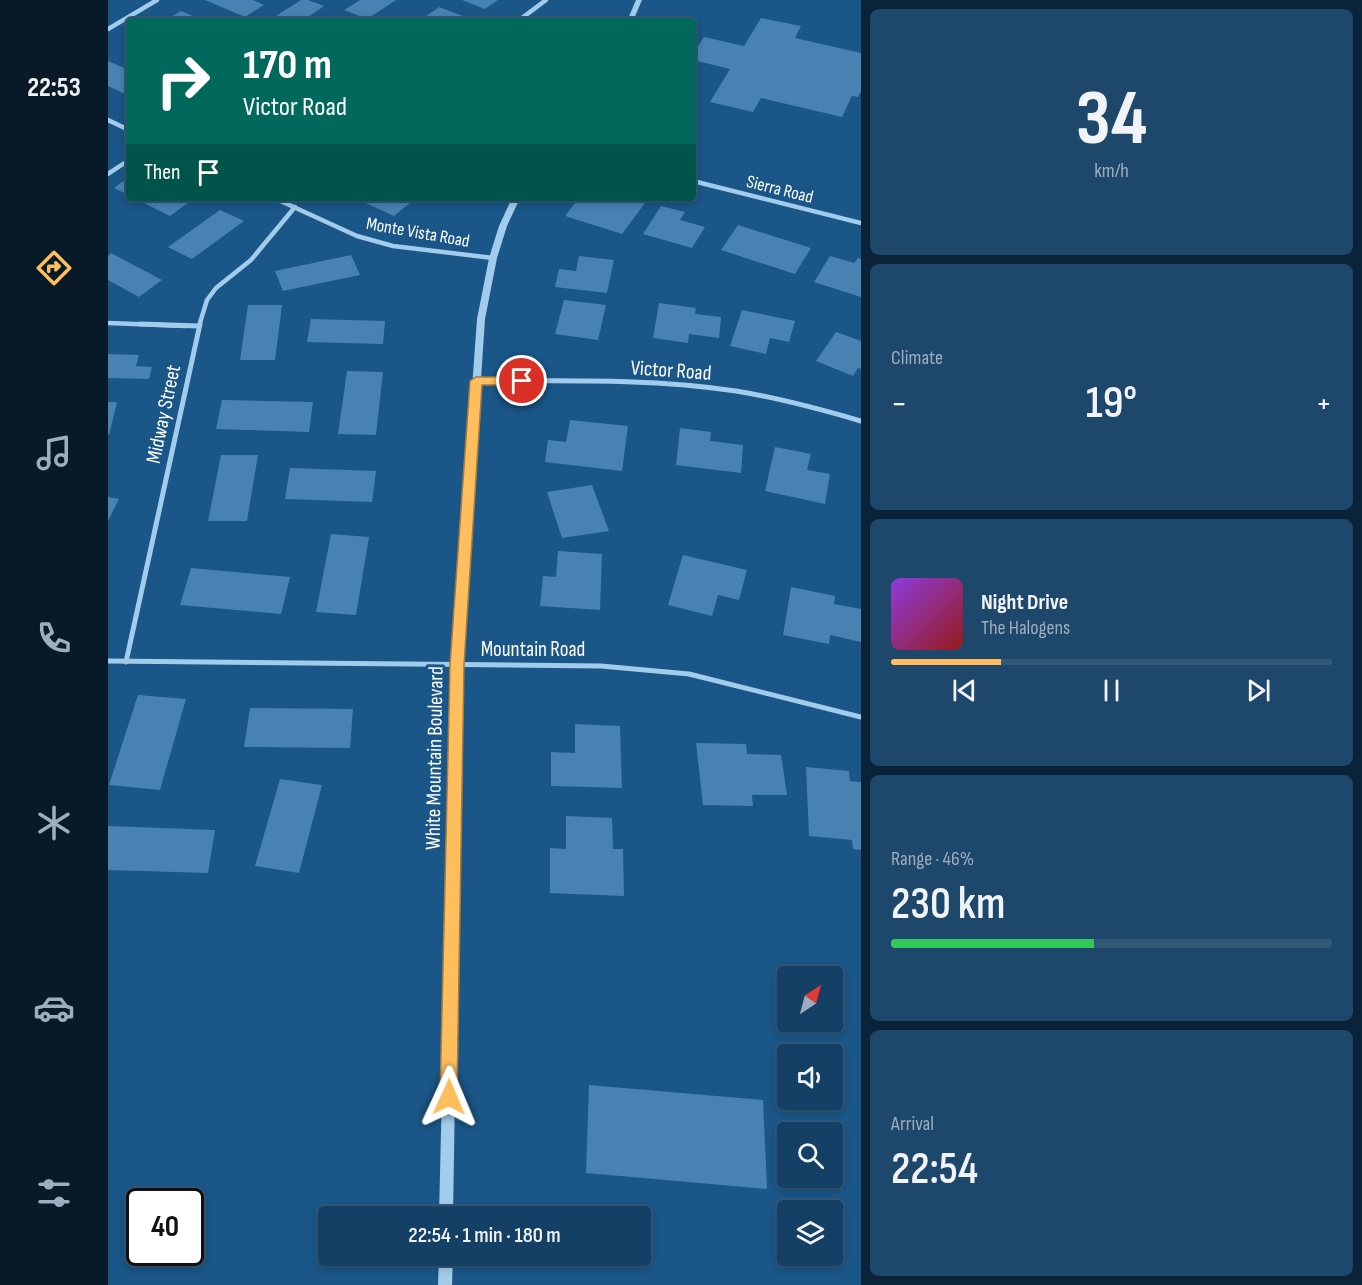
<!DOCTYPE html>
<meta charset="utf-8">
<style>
:root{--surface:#144065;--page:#1d476b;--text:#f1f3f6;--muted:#9dafbf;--line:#335979;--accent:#febe5e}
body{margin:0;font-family:"Sofia Sans Condensed",sans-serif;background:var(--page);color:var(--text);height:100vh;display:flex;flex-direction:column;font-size:22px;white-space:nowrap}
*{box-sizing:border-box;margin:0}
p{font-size:20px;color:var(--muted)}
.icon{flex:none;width:33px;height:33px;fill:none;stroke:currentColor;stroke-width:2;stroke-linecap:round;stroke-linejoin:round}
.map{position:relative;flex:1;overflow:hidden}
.drawer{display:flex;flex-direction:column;gap:9px;padding:9px;background:#0b2338;width:501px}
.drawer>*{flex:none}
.guide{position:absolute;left:18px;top:18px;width:570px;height:183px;border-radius:6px;box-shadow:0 3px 9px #0003,0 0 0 2px var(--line);background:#00695c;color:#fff;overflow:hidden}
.needle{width:39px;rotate:36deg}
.controls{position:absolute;left:669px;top:966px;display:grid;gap:12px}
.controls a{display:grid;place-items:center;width:66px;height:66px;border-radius:6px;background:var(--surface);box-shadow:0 3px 9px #0003,0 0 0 2px var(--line);font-size:30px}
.speed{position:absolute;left:18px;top:1188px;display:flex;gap:12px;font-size:30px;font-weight:700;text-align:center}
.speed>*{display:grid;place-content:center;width:78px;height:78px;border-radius:50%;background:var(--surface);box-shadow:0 3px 9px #0003,0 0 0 2px var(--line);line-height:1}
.speed .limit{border:3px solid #111;border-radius:9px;background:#fff;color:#111}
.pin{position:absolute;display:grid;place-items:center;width:51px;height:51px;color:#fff;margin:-26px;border:3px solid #fff;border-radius:50%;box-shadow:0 2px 6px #0007}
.me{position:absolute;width:66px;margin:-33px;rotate:1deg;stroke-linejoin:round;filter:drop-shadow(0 0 4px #0008)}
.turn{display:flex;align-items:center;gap:21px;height:126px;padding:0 18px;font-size:27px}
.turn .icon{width:78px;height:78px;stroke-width:2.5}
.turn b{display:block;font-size:42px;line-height:51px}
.then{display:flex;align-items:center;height:57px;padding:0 18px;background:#0003;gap:12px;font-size:22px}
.big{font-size:45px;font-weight:600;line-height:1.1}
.drawer .widget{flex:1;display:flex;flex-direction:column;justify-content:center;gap:9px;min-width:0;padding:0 21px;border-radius:9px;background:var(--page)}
.drawer .dial{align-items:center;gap:0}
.dial b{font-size:78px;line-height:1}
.song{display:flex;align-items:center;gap:18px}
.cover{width:72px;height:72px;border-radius:9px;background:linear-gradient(135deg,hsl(270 70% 55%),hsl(0 70% 35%))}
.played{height:6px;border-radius:3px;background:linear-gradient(90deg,var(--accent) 25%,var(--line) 25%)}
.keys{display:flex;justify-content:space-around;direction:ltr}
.heat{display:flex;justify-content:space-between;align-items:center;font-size:33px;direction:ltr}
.charge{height:9px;border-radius:4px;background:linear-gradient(90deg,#34c759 46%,var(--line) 0)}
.trip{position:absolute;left:210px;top:1206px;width:333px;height:60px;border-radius:6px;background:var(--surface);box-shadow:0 3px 9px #0003,0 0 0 2px var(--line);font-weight:600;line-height:60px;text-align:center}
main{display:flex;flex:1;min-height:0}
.menu{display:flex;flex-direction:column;width:108px;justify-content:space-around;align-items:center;background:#081a28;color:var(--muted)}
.menu .icon{width:42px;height:42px}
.menu .on{color:var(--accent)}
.menu b{font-size:27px;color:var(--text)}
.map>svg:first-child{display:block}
</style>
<main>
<nav class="menu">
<b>22:53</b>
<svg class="icon on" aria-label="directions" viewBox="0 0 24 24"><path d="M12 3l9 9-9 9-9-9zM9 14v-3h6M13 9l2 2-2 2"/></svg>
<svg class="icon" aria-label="music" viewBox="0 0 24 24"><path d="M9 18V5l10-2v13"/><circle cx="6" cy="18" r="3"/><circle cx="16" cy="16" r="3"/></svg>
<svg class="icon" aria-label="phone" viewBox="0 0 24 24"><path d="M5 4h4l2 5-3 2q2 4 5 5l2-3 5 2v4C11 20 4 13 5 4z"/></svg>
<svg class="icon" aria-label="climate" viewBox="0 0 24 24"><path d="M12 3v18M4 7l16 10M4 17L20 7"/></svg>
<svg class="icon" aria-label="car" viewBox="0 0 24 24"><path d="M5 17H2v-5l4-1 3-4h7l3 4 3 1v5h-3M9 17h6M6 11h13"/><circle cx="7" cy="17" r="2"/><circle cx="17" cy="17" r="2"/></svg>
<svg class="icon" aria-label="filters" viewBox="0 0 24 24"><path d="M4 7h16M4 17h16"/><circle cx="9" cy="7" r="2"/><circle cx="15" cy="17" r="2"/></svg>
</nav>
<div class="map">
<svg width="753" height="1285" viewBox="0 0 753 1285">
<rect width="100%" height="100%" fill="#1a5687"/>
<path fill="#4782b2" d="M 97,0 L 145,0 L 156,5 L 137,17 Z
M 193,0 L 200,0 L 216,6 L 194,21 L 160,21 Z
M 252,0 L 288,0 L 259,19 L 236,10 Z
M 354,0 L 390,0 L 377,9 Z
M 331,7 L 368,21 L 320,21 L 314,19 Z
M 73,11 L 92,19 L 89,21 L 56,21 Z
M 653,18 L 693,26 L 687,38 L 753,53 L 753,91 L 750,97 L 744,96 L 734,117 L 653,98 L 645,112 L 602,102 L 622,69 L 585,60 L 585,54 L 596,37 L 636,46 Z
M 0,61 L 21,70 L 21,89 L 15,93 L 0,86 Z
M 21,177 L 21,195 L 6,188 Z
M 26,198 L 81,198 L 84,200 L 62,216 Z
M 247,198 L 308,198 L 286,216 Z
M 471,198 L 505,200 L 522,198 L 537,203 L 514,234 L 457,216 Z
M 553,206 L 577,212 L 572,220 L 597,227 L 584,248 L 535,234 Z
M 112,210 L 136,221 L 84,259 L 60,247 Z
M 630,225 L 703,248 L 687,274 L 613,250 Z
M 3,253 L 54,280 L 31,297 L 0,280 L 0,256 Z
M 243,255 L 252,275 L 175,291 L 167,271 Z
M 471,256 L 506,260 L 499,293 L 447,287 L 451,269 L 468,271 Z
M 722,256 L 746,263 L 750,258 L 753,259 L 753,297 L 706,282 Z
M 456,300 L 498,305 L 490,340 L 447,334 Z
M 551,303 L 588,308 L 587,314 L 613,317 L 611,338 L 581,334 L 580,343 L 545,338 Z
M 140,305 L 174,305 L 167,360 L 132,360 Z
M 634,310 L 687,321 L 681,342 L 662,338 L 658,354 L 622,346 Z
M 203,319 L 277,321 L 275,344 L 199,342 Z
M 728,332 L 753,341 L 753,369 L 750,368 L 745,376 L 708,361 Z
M 0,354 L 31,355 L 28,366 L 44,367 L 41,379 L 0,378 Z
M 239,371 L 275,372 L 268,435 L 230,434 Z
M 114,400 L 205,402 L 201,432 L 108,429 Z
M 0,402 L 9,402 L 1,435 L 0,435 Z
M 462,420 L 520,426 L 514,471 L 437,462 L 440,440 L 458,442 Z
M 572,428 L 603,432 L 602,441 L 635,445 L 633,473 L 568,465 Z
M 667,447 L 703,454 L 699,470 L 722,474 L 717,504 L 657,491 Z
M 113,455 L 150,455 L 139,521 L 100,521 Z
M 182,468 L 268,471 L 264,502 L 177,499 Z
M 484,485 L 501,531 L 454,538 L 439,492 Z
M 0,497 L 11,499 L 0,521 Z
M 223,534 L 261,537 L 248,615 L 208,612 Z
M 450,551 L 494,554 L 492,610 L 432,606 L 435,576 L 448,577 Z
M 575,555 L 639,570 L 631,600 L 610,595 L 604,616 L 560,605 Z
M 83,568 L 182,577 L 173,614 L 72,605 Z
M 683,587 L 727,596 L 726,604 L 753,609 L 753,642 L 722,635 L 721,644 L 675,635 Z
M 30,695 L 78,699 L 52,790 L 1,785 Z
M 142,708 L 245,709 L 242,748 L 136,747 Z
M 467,724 L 512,726 L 514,788 L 443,786 L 443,752 L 467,753 Z
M 588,743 L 638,744 L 639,754 L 673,755 L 679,795 L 644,795 L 645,806 L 595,805 Z
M 698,767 L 741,771 L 742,781 L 753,782 L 753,850 L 745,849 L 744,840 L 701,836 Z
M 172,779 L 214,785 L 191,873 L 147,866 Z
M 458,816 L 504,818 L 505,849 L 515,849 L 516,896 L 442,893 L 442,848 L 458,849 Z
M 0,826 L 107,830 L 100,873 L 0,870 Z
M 481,1085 L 655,1100 L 659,1189 L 478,1173 Z"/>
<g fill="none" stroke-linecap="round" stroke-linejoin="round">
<path stroke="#a2ccec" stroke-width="4.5" d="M 410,21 L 438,0
M 0,29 L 49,0
M 0,120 L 21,130
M 0,174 L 21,160
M 585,181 L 753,223
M 166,198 L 249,236 L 285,246 L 385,258
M 0,323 L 78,326
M 91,326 L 99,300 L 108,288 L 143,260 L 187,207"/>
<path stroke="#a2ccec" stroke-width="5" d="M 32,324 L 91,326
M 368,381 C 455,381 542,378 628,391 C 671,398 712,409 753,421
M 0,661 L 493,666 L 581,674 L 753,717
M 18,662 L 92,324"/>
<path fill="#a2ccec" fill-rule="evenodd" d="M 528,0 L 534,0 L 525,21 L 519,21 Z
M 404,198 L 412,198 L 399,226 L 389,258 L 377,319 L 354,665 L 345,1216 L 331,1216 L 344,665 L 369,319 L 381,258 L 391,226 Z
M 331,1256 L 345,1256 L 344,1285 L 330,1285 Z"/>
</g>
<path fill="#febe5e" stroke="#a57c3d" stroke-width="1.5" d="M 368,377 L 414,377 L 420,381 L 414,385 L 374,385 L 356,665 L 349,1097 L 347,1103 L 341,1105 L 335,1103 L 332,1097 L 342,665 L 362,381 Z"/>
<g text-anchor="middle" stroke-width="6" stroke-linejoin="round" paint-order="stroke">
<g font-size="18" fill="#fff" stroke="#1a5687">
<text transform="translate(672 189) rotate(14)" y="6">Sierra Road</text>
<text transform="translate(310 232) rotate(10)" y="6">Monte Vista Road</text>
</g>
<g font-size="21" fill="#fff" stroke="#1a5687">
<text transform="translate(563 370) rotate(4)" y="7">Victor Road</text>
<text transform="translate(55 414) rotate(-78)" y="7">Midway Street</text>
<text x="425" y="656">Mountain Road</text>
<text transform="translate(326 758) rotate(-89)" y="7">White Mountain Boulevard</text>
</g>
</g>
</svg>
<div class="controls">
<a><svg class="needle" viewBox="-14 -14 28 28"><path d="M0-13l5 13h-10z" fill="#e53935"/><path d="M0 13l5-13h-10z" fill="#9dafbf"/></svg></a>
<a><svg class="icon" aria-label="sound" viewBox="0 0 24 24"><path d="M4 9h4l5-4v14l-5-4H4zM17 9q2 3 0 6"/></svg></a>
<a><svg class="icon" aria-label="search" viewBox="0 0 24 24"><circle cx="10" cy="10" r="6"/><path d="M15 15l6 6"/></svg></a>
<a><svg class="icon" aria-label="layers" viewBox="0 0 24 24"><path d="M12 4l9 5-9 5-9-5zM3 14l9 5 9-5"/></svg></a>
</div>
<div class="speed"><div class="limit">40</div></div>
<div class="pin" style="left:414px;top:381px;background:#d93025"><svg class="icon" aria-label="arrive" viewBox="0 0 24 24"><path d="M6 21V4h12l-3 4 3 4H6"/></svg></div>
<svg class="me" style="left:341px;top:1097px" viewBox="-20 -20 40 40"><path d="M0-17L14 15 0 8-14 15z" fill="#febe5e" stroke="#fff" stroke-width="4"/></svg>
<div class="trip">22:54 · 1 min · 180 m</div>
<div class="guide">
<div class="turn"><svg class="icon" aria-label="right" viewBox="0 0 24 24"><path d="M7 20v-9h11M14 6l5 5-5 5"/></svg><div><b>170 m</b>Victor Road</div></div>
<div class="then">Then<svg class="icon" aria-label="arrive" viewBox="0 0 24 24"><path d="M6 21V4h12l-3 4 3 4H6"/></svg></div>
</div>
</div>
<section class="drawer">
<div class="widget dial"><b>34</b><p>km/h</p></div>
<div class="widget"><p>Climate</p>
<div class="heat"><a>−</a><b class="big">19°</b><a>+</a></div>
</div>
<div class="widget">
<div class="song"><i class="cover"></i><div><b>Night Drive</b><p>The Halogens</p></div></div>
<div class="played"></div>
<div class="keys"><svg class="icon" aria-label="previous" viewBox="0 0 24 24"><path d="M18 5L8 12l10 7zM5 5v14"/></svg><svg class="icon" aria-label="pause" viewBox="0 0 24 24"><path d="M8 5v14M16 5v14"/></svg><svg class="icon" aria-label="next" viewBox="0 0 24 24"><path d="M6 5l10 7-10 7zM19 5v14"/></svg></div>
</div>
<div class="widget"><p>Range · 46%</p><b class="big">230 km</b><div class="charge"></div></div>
<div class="widget"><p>Arrival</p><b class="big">22:54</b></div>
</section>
</main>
